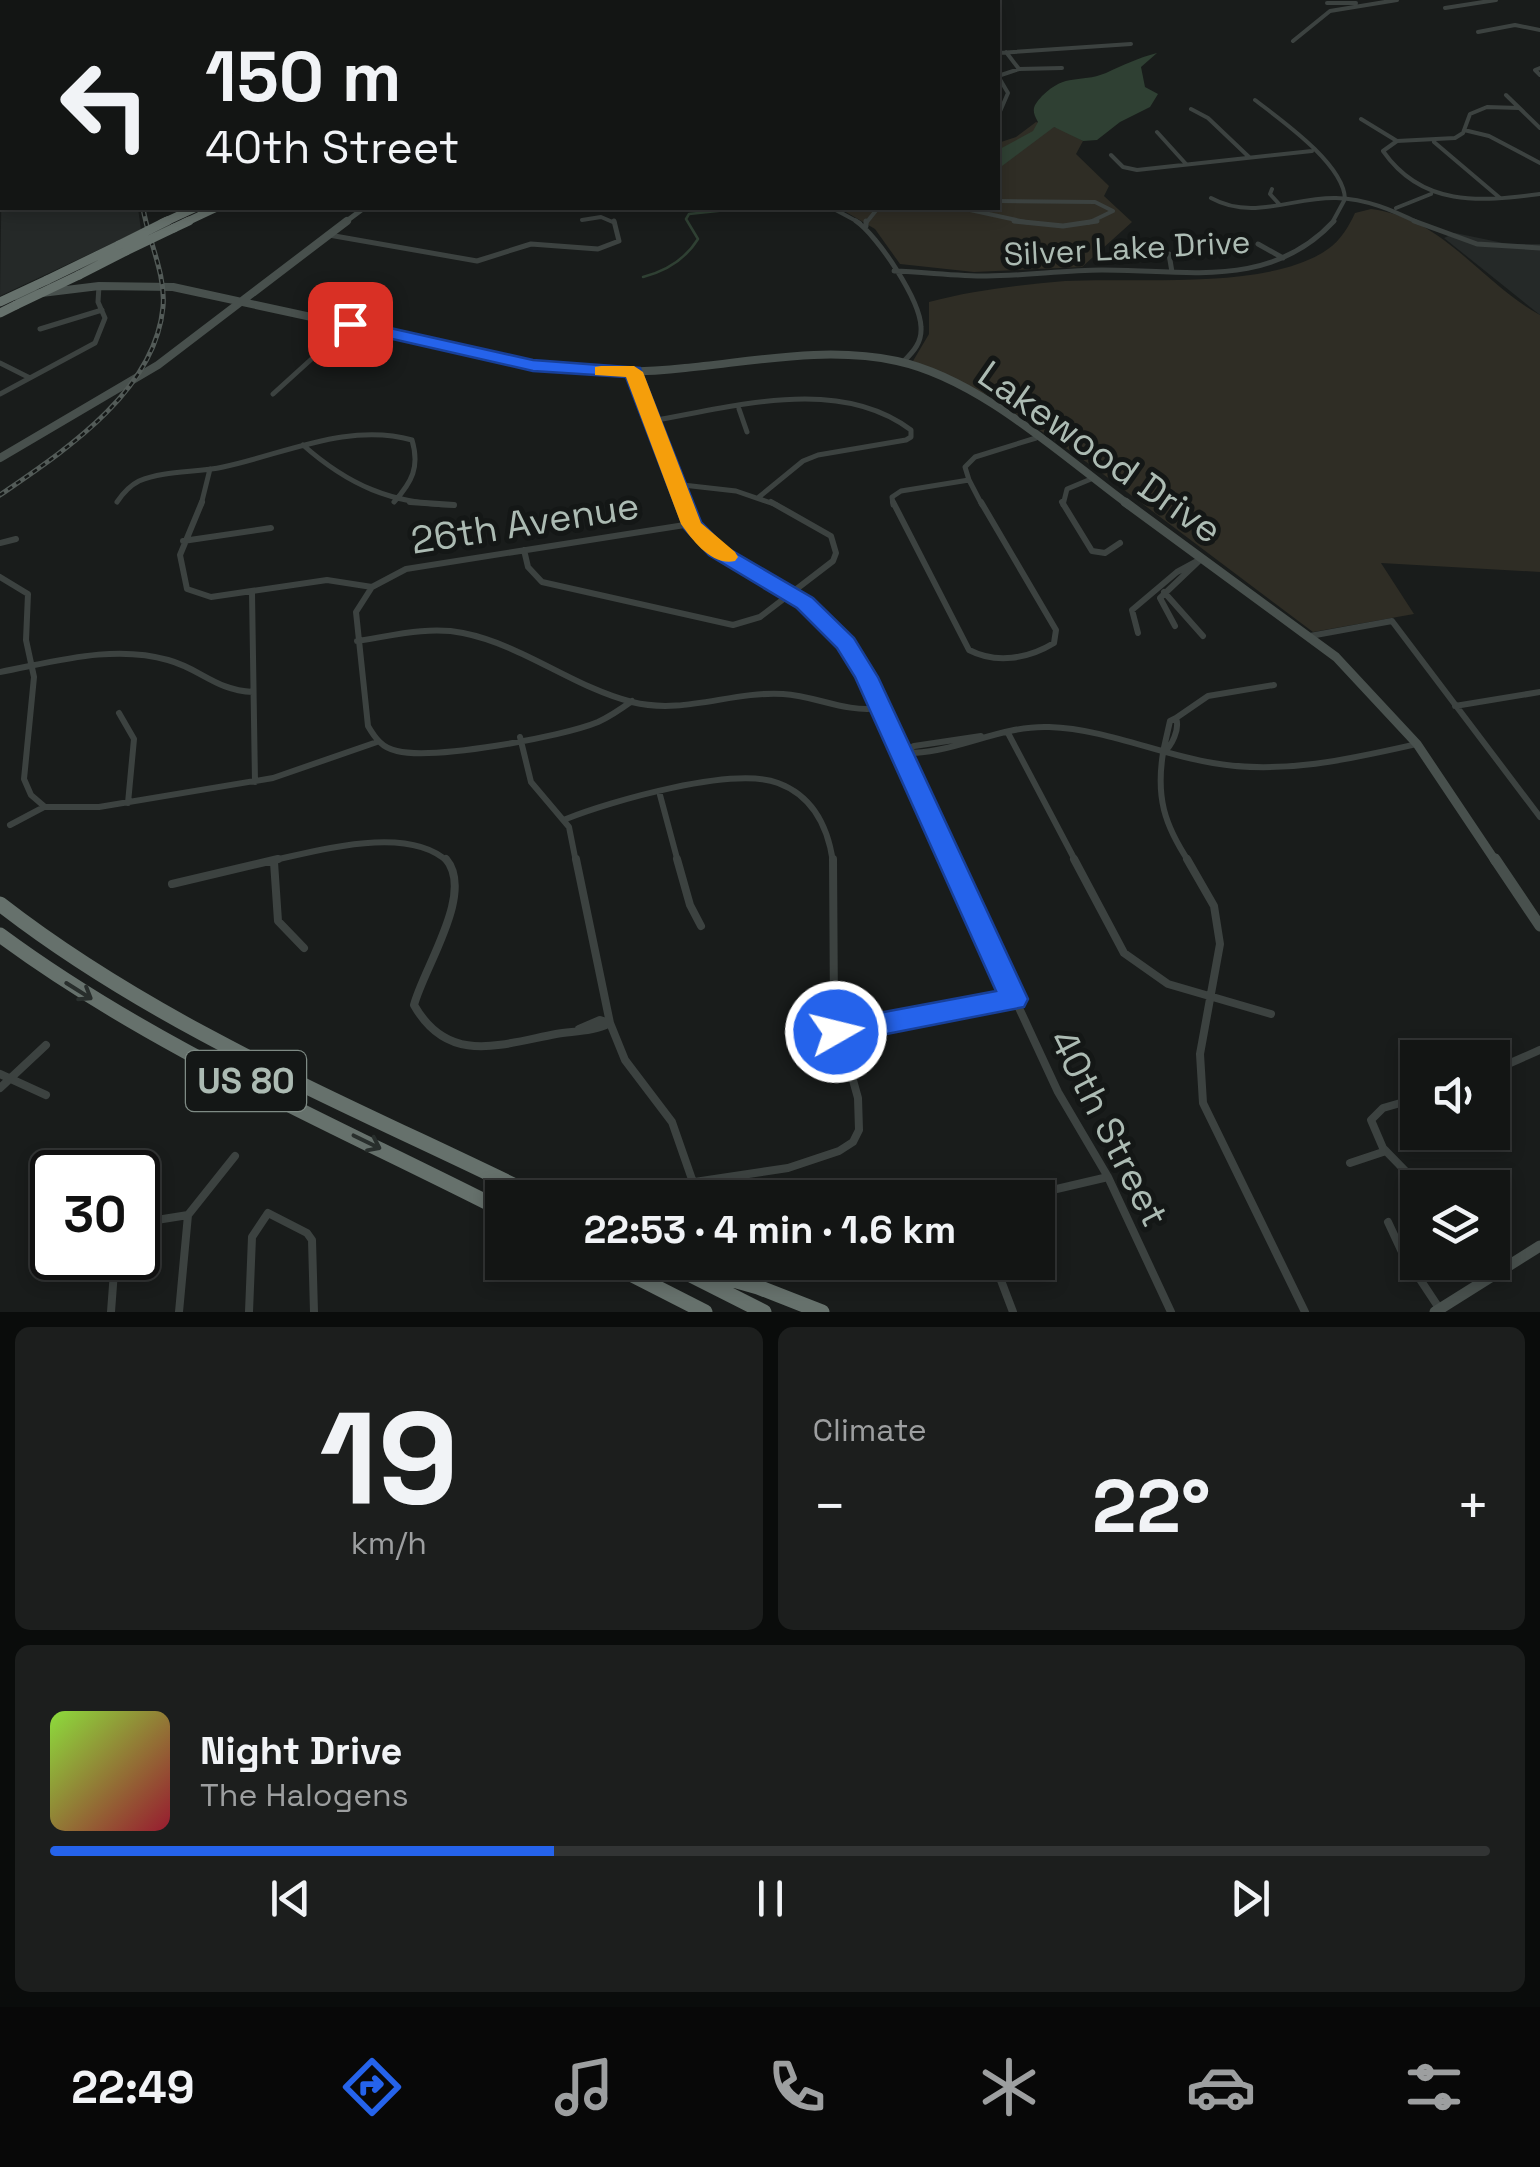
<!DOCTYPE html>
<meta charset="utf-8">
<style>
:root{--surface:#131514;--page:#1c1e1d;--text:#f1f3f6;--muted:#9d9fa0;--line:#323434;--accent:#2563eb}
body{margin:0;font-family:"Space Grotesk",sans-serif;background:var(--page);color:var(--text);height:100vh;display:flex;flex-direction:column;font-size:38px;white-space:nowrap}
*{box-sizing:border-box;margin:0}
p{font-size:32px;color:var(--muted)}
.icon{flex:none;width:55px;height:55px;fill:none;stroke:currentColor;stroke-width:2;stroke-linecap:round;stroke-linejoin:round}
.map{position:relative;height:1312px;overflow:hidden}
.details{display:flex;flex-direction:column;gap:15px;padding:15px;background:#0a0c0b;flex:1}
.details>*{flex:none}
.hud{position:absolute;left:0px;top:0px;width:1000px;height:210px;box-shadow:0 5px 15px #0003,0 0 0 2px var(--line);background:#131514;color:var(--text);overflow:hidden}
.tools{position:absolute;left:1400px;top:1040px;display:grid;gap:20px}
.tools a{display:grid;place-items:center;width:110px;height:110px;border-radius:0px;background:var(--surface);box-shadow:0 5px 15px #0003,0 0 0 2px var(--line);font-size:50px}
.speed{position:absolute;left:30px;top:1150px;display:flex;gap:20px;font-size:50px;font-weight:700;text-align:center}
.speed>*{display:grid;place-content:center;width:130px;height:130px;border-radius:50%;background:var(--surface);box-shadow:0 5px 15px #0003,0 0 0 2px var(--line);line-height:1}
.speed .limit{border:5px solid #111;border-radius:15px;background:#fff;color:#111}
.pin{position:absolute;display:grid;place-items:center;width:85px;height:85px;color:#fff;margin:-42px;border-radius:20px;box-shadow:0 5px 15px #0006}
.me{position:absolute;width:110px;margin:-55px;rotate:82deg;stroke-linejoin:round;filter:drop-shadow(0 0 8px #0008)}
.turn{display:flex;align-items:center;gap:35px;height:210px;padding:0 40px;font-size:45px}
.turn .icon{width:130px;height:130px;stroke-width:2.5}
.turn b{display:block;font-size:70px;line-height:85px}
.big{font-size:75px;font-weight:700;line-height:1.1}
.details .card{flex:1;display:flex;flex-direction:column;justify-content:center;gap:15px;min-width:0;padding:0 35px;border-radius:15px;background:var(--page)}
.details .dial{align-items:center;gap:0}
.dial b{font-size:130px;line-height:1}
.song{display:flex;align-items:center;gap:30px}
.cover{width:120px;height:120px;border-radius:15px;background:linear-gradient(135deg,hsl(90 70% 55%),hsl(350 70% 35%))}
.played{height:10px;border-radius:5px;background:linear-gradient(90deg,var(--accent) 35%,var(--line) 35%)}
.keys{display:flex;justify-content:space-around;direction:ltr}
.heat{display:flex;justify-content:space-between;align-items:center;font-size:55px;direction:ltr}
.details .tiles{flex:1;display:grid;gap:15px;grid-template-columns:1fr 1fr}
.card:last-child{grid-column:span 2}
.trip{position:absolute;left:485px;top:1180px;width:570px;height:100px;border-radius:0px;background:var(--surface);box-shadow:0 5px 15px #0003,0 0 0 2px var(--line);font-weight:700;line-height:100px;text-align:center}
.menu{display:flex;height:160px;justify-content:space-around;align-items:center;background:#080808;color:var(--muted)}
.menu .icon{width:70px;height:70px}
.menu .selected{color:var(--accent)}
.menu b{font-size:45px;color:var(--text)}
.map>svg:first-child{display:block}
</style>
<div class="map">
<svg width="1540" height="1312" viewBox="0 0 1540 1312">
<rect width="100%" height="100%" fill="#191c1b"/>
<path fill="#252928" d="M 2,154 L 2,208 L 138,208 L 141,230 L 0,296 Z
M 1455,233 L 1508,244 L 1540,244 L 1540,315 L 1444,238 Z"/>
<path fill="#2f2d25" d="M 1036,122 L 1061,129 L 1083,141 L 1076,154 L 1109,186 L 1104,196 L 1132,222 L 1082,267 L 974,272 L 900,264 L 875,229 L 839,208 L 998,208 L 998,143 L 1016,137 Z
M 1371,209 C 1444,218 1480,282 1540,315 L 1540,572 L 1381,563 L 1414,614 L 1313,632 L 1095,468 L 990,396 L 913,361 L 929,334 L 929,302 C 974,290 1019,285 1065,281 C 1137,277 1269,291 1328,249 C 1341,240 1349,226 1355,213 Z"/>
<path fill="#2f4033" d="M 1157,53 L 1141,67 L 1145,87 L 1158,94 L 1150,107 L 1120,122 L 1097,140 L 1083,141 L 1054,127 L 998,169 L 998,150 L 1033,131 L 1038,122 C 1031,110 1033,106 1042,96 C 1067,72 1078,84 1106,73 C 1123,65 1138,58 1157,53 Z"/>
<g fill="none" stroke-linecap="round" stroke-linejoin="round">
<path stroke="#2f4033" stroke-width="2.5" d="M 643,277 C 666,271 685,260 698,239 L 686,219 L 689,214 L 746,208"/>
<path stroke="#3c4240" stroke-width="4" d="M 62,2 L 90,0
M 645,2 L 650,0
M 1327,3 L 1356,3
M 1445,8 L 1496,0
M 1478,32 L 1515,25 L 1540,30
M 1293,41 L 1330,11 L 1397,0
M 1006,52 L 1019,69
M 998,53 L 1131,44
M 1540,68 L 1535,70 L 1540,75
M 1506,95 L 1540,128
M 1255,100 C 1281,120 1344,164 1345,199 L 1332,223
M 1519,108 L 1487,107 L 1470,114 L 1463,133 L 1455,138 L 1397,141 L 1383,151 C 1422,207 1480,202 1540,194
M 1191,109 L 1208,118 L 1249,157
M 998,116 L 1008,93 L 998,76 L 1019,69 L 1062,68
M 1361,119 L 1397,141
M 1464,130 L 1489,136 L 1540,163
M 1157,132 L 1186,164
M 1434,142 L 1500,198
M 1111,155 L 1123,167 L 1137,170 L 1312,151
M 1272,189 L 1270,194 L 1280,205
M 1211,198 C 1253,221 1292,197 1336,198 C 1367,199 1392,210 1419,223
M 998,201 L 1095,202 L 1113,211 L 1088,223
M 832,208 L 860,223
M 961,208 L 1030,223
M 1396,208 L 1431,194
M 582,220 L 601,217 L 615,223
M 866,223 L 878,208"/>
<path stroke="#3c4240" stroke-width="5" d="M 856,221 C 878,236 920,300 921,327 C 922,342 914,351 904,361
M 1014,221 L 1063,226 L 1097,221
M 1414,221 L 1477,244 L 1540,248
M 866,226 L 866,221
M 329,235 L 477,261 L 531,244 L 598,249 L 619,241 L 614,221
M 1258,244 L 1283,258
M 1169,254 L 1172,272
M 894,271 C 925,272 956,276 987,276 C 1025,276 1064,270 1102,270 C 1187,270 1270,290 1334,221
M 40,329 L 102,310
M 0,363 L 30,378
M 634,372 L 684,505
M 0,394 L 95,343 L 105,318 L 98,302 L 99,286
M 273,394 L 349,325
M 739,409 L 747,432
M 651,421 C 734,407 838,375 911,430 L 911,437 L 906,440 L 818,455 L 803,461 L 759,497
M 303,445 C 348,485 392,504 452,505
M 969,480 L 982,505
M 969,480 L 965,467 L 975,457 L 1036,438
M 674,484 L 736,491 L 777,505
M 117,502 C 123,493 129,486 139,481 C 165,470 196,473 223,467 C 284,454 349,422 412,440 C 420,467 412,482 394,502
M 201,505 L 210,469
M 893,505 L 892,497 L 901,491 L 969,480
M 1063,505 L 1067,489 L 1091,479"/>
<path stroke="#3c4240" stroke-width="6" d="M 202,502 L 180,555 L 187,589 L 211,597 L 327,580 L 372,587
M 410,502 L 454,505
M 683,502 C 709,571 798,586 843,640 C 863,663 874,694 887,722 C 908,768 930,815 951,862
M 893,502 L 969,650 C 996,664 1028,659 1054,643 L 1056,630 L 981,502
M 1062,502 L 1092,551 L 1105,553 L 1120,543
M 183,541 L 271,528
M 0,543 L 16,539
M 524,550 L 528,567 L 542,582 L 733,625 L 760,617 L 833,561 L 836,553 L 831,536 L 771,502
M 0,577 L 28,594 L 26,640 L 34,677 L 24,779 L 31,795 L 45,807 L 99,807 L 273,778 L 377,742
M 1164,592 L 1203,636
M 252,593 L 255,782
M 1175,626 L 1160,598 L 1201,559
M 1138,633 L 1132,610 L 1177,572 L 1201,559
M 1310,636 L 1392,621 L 1540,817
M 357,641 C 391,636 428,626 463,633 C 523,645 573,687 632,702 C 684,715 731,691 783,694 C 817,696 845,713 880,708
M 0,672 C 54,662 113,644 168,660 C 201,669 215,690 253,692
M 632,701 C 621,709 611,716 598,722 C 562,737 434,760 397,751 C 382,748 375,738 368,726 L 356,612 L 372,587 L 406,569 L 691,524
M 1455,706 L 1540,692
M 119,713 L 134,739 L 128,803
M 1008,733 L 1076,862
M 520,737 L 531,782 L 569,827 L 576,862
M 1163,752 L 1170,721 L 1176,718
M 900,753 C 951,756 998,725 1049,727 C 1106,729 1158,754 1213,763 C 1281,775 1351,759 1417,744
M 901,753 L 914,746 L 981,736
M 660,795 L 678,862
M 566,819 C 611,801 733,766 778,783 C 813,796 828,827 833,862
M 10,825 L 44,807
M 265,862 C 315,852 407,823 448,862
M 1189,862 C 1164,824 1156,797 1163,753 C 1172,746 1180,729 1176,718 L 1208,696 L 1274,685"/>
<path stroke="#3c4240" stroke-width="8" d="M 446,859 C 475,893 424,967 414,1005 C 448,1065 499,1045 556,1034 C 574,1031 593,1032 610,1023
M 576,859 L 610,1023 L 625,1060 L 672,1122 L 694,1185
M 677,859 L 690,905 L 701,926
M 950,859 L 1058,1092 L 1108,1177 L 1171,1312
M 1074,859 L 1124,953 L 1168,984 L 1271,1014
M 1187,859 L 1214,906 L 1220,944 L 1200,1054 L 1203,1103 L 1305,1312
M 274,862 L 278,921 L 304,948
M 172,884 L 278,859
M 579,1029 L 600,1020 L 609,1023
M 836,1032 L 1014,999
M 1492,1071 L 1540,1050
M 0,1074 L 46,1095
M 0,1088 L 46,1045
M 1418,1098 L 1383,1108 L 1371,1120 L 1383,1148 L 1422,1188
M 1350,1163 L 1386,1151
M 648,1189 L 788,1168 L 839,1151 L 853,1142 L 859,1130 L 858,1098 L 834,1012 L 833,859
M 1018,1198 L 1108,1177
M 1388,1222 L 1402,1252 L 1439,1308
M 138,1223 L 188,1215
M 994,1262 L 1013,1312
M 1487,1262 L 1496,1273
M 111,1312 L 115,1258
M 179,1312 L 188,1215 L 235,1156
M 249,1312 L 252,1237 L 268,1213 L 307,1233 L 312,1240 L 314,1312"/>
<path stroke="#48504d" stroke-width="5" d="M 206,2 L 210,0
M 395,2 L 400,0
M 344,223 L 364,208"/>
<path stroke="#48504d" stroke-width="8" d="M 17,296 L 99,286 L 173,287 L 533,365 C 584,372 634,374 685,368 C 756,361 827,346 897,361 C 980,379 1061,455 1129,505
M 0,458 L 158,365 L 347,221"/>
<path stroke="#48504d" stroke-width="9" d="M 1125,502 L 1336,657 L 1417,744 L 1496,862"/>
<path stroke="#48504d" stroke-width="11" d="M 1495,859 L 1540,926
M 1435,1312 L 1540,1246"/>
<path stroke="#66716c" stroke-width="8" d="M 612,2 L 617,0
M 627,2 L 632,0
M 169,220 L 195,208
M 184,223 L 216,208"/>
<path stroke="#66716c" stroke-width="9" d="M 174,228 L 189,221
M 79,275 L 126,251
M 47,280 L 119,245
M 0,313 L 16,305"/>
<path stroke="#66716c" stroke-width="15" d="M 0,904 C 162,1030 357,1108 540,1198
M 0,935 C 153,1048 333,1124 502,1210
M 607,1262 L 705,1312
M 670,1262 L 758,1287 L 822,1312
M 683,1271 L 764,1312"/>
<defs>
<path id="rail" d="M 472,2 L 478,0
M 0,495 C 64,451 155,392 163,307 C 166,274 148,240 143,208"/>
</defs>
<use href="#rail" stroke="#535b58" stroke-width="5"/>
<use href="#rail" stroke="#141716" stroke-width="2.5" stroke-dasharray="5" stroke-linecap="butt"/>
<path stroke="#66716c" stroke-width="8" d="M 162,223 L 169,220"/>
<path stroke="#66716c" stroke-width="9" d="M 119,245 L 167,221
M 126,251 L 174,228
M 0,302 L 47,280
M 16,305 L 79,275"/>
</g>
<defs><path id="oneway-shaft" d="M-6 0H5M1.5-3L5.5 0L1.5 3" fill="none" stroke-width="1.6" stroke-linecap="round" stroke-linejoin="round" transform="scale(2.5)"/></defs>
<g stroke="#282e2c">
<use href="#oneway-shaft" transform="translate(79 991) rotate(32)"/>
<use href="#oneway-shaft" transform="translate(367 1142) rotate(26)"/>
</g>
<path fill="#2563eb" stroke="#184099" stroke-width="2.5" d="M 350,319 L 533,360 L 640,368 L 701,522 L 724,546 L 813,598 L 854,638 L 878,677 L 1028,999 L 1024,1007 L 836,1044 L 826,1041 L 822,1032 L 826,1024 L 836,1021 L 996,991 L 855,677 L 837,648 L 797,608 L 709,555 L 684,528 L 626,377 L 533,371 L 344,328 L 344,321 Z"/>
<path fill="#f59e0b" d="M 601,366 L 634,366 L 643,372 L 701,523 L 735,552 L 738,557 L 735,561 C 712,566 693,541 681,524 L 626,377 L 595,375 L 595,367 Z"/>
<g text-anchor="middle" stroke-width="10" stroke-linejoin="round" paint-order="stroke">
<g font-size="32" fill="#acbbb3" stroke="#141716">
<text transform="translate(1127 248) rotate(-3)" y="11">Silver Lake Drive</text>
</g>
<rect fill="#141716" stroke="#7e8a84" stroke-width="2.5" x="186" y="1051" width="120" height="60" rx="8"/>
<g font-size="35" font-weight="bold" fill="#acbbb3">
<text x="246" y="1093">US 80</text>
</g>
<g font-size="38" fill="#acbbb3" stroke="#141716">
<text transform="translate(1100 452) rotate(35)" y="13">Lakewood Drive</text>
<text transform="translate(525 523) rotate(-9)" y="13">26th Avenue</text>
<text transform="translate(1109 1128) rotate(63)" y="13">40th Street</text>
</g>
</g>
</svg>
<div class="tools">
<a><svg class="icon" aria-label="sound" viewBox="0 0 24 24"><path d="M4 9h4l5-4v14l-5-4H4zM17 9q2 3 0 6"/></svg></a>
<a><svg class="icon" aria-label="layers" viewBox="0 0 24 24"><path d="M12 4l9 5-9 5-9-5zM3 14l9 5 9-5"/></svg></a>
</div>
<div class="speed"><div class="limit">30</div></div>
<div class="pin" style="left:350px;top:324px;background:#d93025"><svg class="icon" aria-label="arrive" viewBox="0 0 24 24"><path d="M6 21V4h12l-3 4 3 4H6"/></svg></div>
<svg class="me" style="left:836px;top:1032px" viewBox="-20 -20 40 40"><circle r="17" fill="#2563eb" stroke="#fff" stroke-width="3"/><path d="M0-11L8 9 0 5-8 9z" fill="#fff"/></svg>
<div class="trip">22:53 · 4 min · 1.6 km</div>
<div class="hud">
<div class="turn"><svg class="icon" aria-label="left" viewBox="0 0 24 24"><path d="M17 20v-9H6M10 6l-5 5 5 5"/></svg><div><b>150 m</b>40th Street</div></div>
</div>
</div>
<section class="details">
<div class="tiles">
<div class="card dial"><b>19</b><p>km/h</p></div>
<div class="card"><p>Climate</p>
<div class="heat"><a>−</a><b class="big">22°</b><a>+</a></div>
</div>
<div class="card">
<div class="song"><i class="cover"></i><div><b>Night Drive</b><p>The Halogens</p></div></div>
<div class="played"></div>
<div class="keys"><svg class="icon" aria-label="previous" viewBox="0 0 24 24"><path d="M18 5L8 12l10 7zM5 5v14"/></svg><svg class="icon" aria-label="pause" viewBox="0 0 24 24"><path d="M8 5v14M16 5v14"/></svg><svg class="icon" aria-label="next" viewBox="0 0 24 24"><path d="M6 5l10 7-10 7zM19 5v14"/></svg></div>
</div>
</div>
</section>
<nav class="menu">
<b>22:49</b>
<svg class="icon selected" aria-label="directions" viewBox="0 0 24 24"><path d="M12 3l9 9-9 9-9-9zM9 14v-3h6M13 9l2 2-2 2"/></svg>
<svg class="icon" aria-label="music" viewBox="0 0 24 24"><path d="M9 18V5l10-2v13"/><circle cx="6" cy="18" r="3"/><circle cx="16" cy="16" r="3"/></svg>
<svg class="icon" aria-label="phone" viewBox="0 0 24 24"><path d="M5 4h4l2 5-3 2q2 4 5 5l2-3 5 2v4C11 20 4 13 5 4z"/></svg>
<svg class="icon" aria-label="climate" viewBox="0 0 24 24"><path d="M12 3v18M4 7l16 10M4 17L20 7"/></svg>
<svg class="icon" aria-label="car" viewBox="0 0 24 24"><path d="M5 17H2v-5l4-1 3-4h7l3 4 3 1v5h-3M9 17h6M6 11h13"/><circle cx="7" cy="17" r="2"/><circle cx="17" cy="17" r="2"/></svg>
<svg class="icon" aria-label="filters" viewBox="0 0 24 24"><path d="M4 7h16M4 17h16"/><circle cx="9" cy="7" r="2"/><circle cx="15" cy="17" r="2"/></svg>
</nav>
